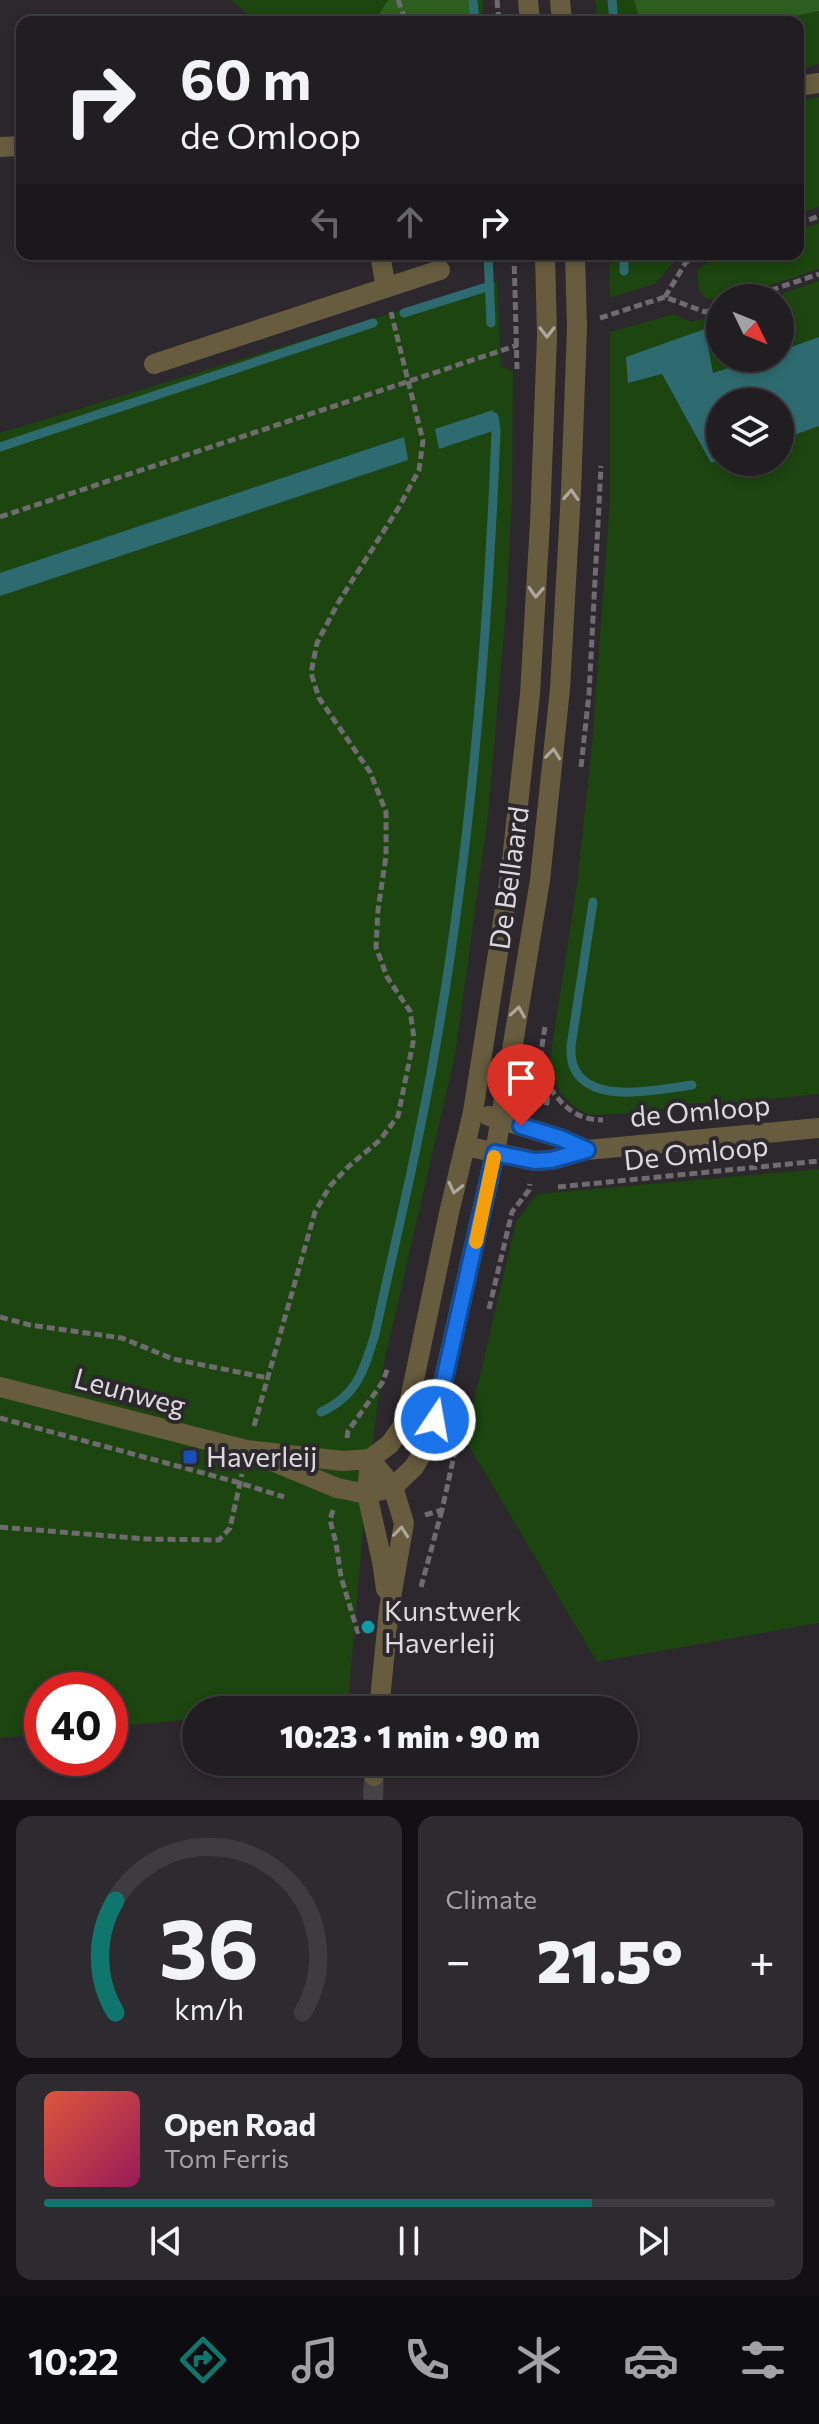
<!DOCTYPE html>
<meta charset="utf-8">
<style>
:root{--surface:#211e22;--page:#2d2b2f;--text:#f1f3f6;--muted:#a2a2a5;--line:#3e3c40;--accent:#0f766e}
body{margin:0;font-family:Commissioner,sans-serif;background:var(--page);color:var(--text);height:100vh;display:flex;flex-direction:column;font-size:30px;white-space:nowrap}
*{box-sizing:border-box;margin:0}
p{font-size:26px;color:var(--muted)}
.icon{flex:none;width:44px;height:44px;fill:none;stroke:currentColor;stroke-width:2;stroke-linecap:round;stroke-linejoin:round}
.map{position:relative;height:1800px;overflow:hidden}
.details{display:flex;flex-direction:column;gap:16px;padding:16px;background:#121013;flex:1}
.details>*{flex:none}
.hud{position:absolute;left:16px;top:16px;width:788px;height:244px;border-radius:16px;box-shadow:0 4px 12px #0003,0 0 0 2px var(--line);background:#211e22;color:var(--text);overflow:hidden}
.needle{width:52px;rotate:133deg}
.buttons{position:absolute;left:706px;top:284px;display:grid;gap:16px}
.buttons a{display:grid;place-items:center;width:88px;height:88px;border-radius:50%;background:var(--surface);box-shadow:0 4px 12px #0003,0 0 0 2px var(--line);font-size:40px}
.speed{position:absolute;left:24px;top:1672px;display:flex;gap:16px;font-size:40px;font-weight:700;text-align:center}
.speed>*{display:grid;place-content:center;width:104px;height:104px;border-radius:50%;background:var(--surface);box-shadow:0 4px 12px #0003,0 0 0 2px var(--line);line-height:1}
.speed .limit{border:12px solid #d22;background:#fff;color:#111}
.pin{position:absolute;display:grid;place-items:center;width:68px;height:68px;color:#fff;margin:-82px -34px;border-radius:50% 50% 50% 0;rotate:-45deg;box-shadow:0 0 8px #0007}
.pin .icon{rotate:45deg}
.me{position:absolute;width:88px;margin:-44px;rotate:12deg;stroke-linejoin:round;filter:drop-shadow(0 0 6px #0008)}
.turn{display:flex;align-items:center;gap:28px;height:168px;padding:0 32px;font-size:36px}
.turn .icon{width:104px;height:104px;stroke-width:2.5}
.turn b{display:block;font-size:56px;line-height:68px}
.lanes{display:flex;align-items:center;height:76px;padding:0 32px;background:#0003;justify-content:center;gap:40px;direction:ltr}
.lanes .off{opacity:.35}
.big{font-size:60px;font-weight:800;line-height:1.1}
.details .widget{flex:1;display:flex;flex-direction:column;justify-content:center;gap:12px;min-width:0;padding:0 28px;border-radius:16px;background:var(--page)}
.details .dial{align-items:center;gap:0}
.dial svg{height:208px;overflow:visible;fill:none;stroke:var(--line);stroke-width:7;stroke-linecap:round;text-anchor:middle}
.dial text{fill:var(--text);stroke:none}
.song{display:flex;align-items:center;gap:24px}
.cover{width:96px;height:96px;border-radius:12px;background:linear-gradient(135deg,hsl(10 70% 55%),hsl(330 70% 35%))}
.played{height:8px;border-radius:4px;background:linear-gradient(90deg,var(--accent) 75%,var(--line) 75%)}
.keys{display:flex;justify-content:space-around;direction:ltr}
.heat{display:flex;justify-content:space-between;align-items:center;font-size:44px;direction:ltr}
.details .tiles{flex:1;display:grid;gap:16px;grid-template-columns:1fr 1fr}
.widget:last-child{grid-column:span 2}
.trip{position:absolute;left:182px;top:1696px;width:456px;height:80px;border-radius:40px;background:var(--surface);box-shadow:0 4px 12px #0003,0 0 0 2px var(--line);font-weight:800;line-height:80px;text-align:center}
.tab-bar{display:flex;height:128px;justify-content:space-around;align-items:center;background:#0d0c0e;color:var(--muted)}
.tab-bar .icon{width:56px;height:56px}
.tab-bar .current{color:var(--accent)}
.tab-bar b{font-size:36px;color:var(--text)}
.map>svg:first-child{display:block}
</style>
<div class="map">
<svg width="819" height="1800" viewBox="0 0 819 1800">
<rect width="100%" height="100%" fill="#2c282d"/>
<path fill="#1c450f" d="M 231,0 L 483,0 L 482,22 L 257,22 Z
M 595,0 L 634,0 L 640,22 L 598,22 Z
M 819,11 L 819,64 L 798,70 L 798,22 L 767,22 Z
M 819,97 L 819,207 L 798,214 L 798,100 Z
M 819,223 L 819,269 L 733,298 L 720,298 L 720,301 L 705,298 L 699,290 L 697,271 C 720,245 766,254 798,254 L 798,230 Z
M 609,254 L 681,254 L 655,284 L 610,298 Z
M 497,281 L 501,368 L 505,367 L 513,372 L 512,496 L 507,598 L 488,816 L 455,1055 L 383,1368 L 368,1474 L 348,1704 L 284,1710 L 196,1710 L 196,1719 L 110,1727 L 110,1690 L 42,1690 L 42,1734 L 0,1738 L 0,433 Z
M 819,281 L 819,337 L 780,351 L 780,298 L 769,298 Z
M 674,314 L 691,322 L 720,314 L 720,358 L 758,358 L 713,373 L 706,330 L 628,383 L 662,374 L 711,463 L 720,460 L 720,462 L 780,462 L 780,440 L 819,426 L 819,1094 L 620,1114 L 589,1115 L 576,1108 L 560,1092 L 550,1060 L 577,884 L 592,745 L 610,500 L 610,332 Z
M 819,1169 L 819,1623 L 597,1662 L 465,1439 L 516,1222 L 537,1194 Z"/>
<path fill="#2e5d20" d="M 388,0 L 475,0 L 477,22 L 374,22 Z
M 634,0 L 819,0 L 819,11 L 767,22 L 640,22 Z"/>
<path fill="#2e6b70" d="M 705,329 L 713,373 L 758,358 L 780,358 L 780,351 L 819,337 L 819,426 L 780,440 L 780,402 L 720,402 L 720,460 L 711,463 L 662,374 L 628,383 L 626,357 Z
M 493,410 L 496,430 L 439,449 L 435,429 Z
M 404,437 L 408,460 L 0,596 L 0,573 Z"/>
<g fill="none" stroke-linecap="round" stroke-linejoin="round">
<path stroke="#2e6b70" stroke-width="9" d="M 473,0 L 475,22
M 612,0 L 614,22
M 488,254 L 491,323
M 624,254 L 624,271
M 404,313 L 490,286
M 0,447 L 373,323
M 593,902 L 571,1046 C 571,1052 571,1060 573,1065 C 588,1107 660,1089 692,1085
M 321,1412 C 357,1396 364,1370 375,1334 C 395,1242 418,1149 434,1056 C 471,850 488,640 496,430 L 494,417 L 485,421"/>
<path stroke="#464347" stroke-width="20" stroke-dasharray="20 10" stroke-linecap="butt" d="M 373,1800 L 374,1776"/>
<path stroke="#6f6b70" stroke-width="5" stroke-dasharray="8 4" stroke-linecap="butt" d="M 398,0 L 406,22
M 497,0 L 499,22
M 798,224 L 819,216
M 514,254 L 517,369
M 665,297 L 686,262 L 709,254
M 748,298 L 819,274
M 600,318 L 665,297 L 705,312 L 720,307
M 0,517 L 518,345
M 581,767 L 589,694 L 601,466
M 545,1027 L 541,1052 L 550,1087 L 546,1107
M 550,1088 C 564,1108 578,1120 603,1120
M 558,1187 L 819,1161
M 489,1309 L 512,1212 L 529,1190 L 530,1184
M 0,1317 L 30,1325 L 122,1338 L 173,1359 L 268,1378
M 0,1418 L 240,1483 L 284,1497
M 254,1426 L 315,1212 L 330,1186 L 349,1166 L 380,1140 L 398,1116 L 414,1038 L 410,1011 L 387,977 L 376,947 L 378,910 L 386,856 L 386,812 L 370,772 L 319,698 L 311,673 L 317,643 L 338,603 L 399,507 L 419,470 L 423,441 L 391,312
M 347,1438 L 348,1431 L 382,1383 L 388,1368
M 333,1510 L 330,1520 L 336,1543 L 341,1577 L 359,1636
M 425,1515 L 442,1510 L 455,1451
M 0,1527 L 146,1539 L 219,1540 L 230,1528 L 242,1474
M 421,1587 L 442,1510"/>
<path stroke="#685c3e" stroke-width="20" d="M 528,0 L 530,22
M 560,0 L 562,22
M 798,86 L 819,83
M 0,147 L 22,146
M 380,254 L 386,288
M 154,364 L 440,270
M 489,1116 L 560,1138 L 587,1150
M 465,1146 L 535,1161 L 551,1160 L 587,1150 L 819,1128
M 0,1387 L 246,1450 L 343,1461 L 370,1459
M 246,1450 L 337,1488 L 367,1494 L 393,1487 L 414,1467 L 430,1440 L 495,1153 L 540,880 L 560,689 L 571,491 L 577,327 L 575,254
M 370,1459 L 390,1444 L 405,1423 L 449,1213 L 473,1112 L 511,870 L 530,694 L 540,522 L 547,336 L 545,254
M 370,1459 L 393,1487 L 404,1523 L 389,1609 L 379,1710
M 370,1459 L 367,1494 L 382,1561 L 386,1589
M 374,1776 L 375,1762"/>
</g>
<defs><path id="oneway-chevron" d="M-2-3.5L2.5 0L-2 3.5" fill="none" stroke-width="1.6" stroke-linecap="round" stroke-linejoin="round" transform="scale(2)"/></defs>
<g stroke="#aea79d">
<use href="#oneway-chevron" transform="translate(547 332) rotate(90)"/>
<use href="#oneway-chevron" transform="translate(571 495) rotate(-87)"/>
<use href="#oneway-chevron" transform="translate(536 592) rotate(93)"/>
<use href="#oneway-chevron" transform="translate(553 754) rotate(-84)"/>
<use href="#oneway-chevron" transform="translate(518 1012) rotate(-81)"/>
<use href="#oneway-chevron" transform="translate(455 1188) rotate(103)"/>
<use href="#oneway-chevron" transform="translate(401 1532) rotate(-84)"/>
</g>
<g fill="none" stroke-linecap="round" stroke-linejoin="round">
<defs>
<path id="route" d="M 435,1420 L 495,1153 L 535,1161 L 551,1160 L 587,1150 L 560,1138 L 521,1126"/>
</defs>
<use href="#route" stroke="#114b97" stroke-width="20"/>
<use href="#route" stroke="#1a73e8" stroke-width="14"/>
<path stroke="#f59e0b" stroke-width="14" d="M 476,1242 L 494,1157"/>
</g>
<rect fill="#1a4fb4" stroke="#2c282d" stroke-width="3" x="182" y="1449" width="16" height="16" rx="4"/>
<circle fill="#0f9aa8" stroke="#2c282d" stroke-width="3" cx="368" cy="1627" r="8"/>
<g text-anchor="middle" stroke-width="8" stroke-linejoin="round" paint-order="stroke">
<g font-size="28" fill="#dcd9dc" stroke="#2c282d">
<text transform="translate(509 878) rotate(-82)" y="10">De Bellaard</text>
<text transform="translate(700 1111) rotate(-5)" y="10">de Omloop</text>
<text transform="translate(696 1153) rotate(-6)" y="10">De Omloop</text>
<text transform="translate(130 1392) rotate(15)" y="10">Leunweg</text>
</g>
<g font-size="28" fill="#dcd9dc" stroke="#2c282d" text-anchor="start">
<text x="206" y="1467">Haverleij</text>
<text x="384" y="1621">Kunstwerk<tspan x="384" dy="32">Haverleij</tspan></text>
</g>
</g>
</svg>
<div class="buttons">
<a><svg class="needle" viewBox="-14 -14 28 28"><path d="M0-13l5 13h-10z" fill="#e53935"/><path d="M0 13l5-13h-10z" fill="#a2a2a5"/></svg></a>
<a><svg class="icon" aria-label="layers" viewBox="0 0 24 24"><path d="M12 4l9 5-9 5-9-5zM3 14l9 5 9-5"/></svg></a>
</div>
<div class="speed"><div class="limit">40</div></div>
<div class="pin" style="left:521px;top:1126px;background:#d93025"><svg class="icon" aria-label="arrive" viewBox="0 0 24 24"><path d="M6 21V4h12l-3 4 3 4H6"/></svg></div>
<svg class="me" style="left:435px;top:1420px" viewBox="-20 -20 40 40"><circle r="17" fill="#1a73e8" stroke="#fff" stroke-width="3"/><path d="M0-11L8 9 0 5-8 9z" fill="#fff"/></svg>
<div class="trip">10:23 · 1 min · 90 m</div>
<div class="hud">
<div class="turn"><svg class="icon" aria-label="right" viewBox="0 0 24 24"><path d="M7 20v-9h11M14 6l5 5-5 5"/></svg><div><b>60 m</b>de Omloop</div></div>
<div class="lanes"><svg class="icon off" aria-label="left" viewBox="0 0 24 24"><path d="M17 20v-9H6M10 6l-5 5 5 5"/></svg><svg class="icon off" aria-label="ahead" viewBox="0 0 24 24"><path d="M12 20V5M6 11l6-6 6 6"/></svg><svg class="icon" aria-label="right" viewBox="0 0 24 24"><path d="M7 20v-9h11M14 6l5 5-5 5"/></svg></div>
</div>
</div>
<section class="details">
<div class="tiles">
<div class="widget dial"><svg viewBox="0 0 100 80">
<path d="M14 69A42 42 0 1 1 86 69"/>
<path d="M14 69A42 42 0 0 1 14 26" stroke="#0f766e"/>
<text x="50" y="56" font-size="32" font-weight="700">36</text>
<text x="50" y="72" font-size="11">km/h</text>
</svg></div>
<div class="widget"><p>Climate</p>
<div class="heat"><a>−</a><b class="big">21.5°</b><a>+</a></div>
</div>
<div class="widget">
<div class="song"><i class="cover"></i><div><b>Open Road</b><p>Tom Ferris</p></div></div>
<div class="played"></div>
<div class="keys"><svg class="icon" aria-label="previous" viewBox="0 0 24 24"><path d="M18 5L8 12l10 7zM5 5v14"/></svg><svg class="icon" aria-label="pause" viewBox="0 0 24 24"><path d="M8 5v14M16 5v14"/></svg><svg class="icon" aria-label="next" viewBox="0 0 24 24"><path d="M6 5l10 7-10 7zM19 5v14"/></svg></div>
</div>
</div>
</section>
<nav class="tab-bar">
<b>10:22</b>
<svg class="icon current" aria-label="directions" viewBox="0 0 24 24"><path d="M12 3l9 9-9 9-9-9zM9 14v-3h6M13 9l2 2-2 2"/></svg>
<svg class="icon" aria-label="music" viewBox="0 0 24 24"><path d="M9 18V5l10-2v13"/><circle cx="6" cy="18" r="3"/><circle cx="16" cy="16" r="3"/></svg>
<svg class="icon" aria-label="phone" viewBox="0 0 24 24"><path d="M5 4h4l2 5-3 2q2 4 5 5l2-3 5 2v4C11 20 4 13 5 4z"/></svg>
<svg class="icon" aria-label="climate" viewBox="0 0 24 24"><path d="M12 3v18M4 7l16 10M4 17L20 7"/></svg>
<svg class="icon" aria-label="car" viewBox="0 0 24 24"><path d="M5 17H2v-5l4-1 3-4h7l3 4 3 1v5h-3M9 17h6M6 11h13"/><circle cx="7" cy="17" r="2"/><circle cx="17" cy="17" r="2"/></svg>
<svg class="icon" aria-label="filters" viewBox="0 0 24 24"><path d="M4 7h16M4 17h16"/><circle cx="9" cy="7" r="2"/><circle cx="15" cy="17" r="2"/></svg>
</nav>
